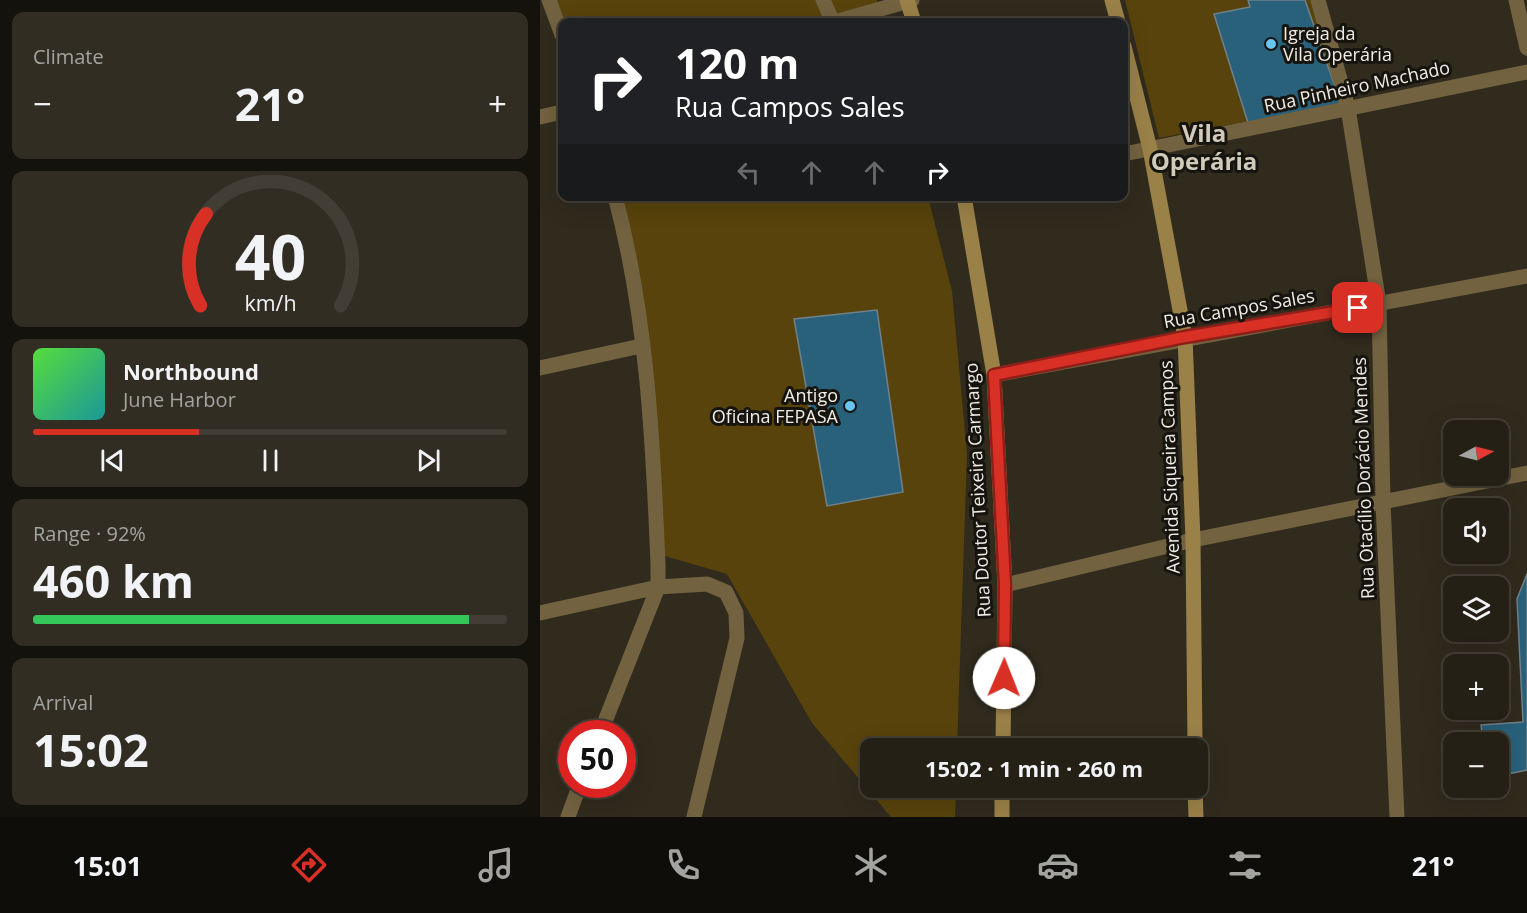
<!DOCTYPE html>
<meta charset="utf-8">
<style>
:root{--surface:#252016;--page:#312d23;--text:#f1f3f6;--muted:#a3a3a1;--line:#423e35;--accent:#d93025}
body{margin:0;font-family:"Open Sans",sans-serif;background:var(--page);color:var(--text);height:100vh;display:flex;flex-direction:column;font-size:22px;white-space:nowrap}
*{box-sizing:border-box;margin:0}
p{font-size:20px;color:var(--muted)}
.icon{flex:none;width:33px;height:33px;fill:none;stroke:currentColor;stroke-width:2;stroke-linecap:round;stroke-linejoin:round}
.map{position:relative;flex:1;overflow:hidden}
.sheet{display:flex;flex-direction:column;gap:12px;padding:12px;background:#14120c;width:540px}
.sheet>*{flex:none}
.hud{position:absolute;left:18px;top:18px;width:570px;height:183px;border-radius:12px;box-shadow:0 6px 24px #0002,0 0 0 2px var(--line);background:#202124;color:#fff;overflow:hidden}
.needle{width:39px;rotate:83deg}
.fabs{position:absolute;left:903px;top:420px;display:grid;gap:12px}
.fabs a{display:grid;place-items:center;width:66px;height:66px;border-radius:12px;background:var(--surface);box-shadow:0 6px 24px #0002,0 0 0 2px var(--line);font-size:30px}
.speed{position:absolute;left:18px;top:720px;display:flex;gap:12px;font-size:30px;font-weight:700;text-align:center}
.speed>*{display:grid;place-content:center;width:78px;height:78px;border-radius:50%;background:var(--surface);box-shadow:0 6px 24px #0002,0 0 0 2px var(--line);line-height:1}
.speed .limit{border:9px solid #d22;background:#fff;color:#111}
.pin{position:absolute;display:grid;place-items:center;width:51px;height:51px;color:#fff;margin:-26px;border-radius:12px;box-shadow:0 3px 9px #0006}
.me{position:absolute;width:66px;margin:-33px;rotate:1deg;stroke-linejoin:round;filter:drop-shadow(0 0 4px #0008)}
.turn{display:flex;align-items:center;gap:21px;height:126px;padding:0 18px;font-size:27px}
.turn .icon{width:78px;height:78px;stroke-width:2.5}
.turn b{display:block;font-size:42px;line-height:51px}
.lanes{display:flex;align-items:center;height:57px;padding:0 18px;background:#0003;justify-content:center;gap:30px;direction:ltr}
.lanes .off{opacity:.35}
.big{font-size:45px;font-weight:700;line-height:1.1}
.sheet .tile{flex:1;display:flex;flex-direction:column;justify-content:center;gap:9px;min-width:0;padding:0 21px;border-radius:12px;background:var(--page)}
.sheet .dial{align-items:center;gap:0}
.dial svg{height:156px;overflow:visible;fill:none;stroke:var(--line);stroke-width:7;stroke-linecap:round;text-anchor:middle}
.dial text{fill:var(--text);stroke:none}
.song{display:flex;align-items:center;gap:18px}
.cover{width:72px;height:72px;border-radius:9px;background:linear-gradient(135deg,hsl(110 70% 55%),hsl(180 70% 35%))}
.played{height:6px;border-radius:3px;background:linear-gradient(90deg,var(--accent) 35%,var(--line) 35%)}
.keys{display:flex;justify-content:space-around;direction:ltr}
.heat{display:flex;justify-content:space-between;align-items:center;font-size:33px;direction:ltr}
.charge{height:9px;border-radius:4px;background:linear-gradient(90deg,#34c759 92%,var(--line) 0)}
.trip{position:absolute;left:320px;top:738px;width:348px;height:60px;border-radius:12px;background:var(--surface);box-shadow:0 6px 24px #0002,0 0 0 2px var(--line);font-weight:700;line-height:60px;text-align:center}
.dock{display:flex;height:96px;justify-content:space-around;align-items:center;background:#0f0d09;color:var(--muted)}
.dock .icon{width:42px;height:42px}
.dock .active{color:var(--accent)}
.dock b{font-size:27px;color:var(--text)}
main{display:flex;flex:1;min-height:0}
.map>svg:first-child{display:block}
</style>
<main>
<section class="sheet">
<div class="tile"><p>Climate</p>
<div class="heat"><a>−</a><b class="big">21°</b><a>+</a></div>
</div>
<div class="tile dial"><svg viewBox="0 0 100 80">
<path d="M14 69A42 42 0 1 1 86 69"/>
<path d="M14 69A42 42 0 0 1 17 22" stroke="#d93025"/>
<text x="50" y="56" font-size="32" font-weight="700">40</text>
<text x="50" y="72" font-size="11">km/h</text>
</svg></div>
<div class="tile">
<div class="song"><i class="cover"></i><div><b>Northbound</b><p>June Harbor</p></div></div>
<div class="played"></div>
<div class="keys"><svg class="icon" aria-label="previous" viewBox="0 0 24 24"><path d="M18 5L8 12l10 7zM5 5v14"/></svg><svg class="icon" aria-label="pause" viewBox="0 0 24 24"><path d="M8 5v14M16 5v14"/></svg><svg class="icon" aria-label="next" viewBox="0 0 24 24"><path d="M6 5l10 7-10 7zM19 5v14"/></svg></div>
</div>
<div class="tile"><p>Range · 92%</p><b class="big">460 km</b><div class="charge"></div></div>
<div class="tile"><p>Arrival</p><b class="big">15:02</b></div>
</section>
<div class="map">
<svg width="987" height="817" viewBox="0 0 987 817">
<rect width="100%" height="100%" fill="#312b1e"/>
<path fill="#58430c" d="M 7,0 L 337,0 L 343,22 L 22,22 Z
M 585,0 L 775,0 L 801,104 L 619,138 Z
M 72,197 L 388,197 L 412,291 L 427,454 L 417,748 L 330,748 L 330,788 L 416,788 L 415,817 L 351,817 L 272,723 L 187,574 L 125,556 L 109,389 Z"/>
<path fill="#29617b" stroke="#70818a" stroke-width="1.5" d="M 708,0 L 765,0 L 801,104 L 708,123 L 674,14 L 710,7 Z
M 337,310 L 363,492 L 287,506 L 254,319 Z
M 987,574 L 987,770 L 958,776 L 958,742 L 943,742 L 941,725 L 983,722 L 977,599 Z"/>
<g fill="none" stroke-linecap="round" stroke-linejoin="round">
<path stroke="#726240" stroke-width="15" d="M 9,0 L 22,35
M 283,0 L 293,22
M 778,0 L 808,108 L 839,304 L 843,502 L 857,817
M 976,0 L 987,48
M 295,22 L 372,0
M 0,117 L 22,112
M 584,154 L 987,72
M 0,368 L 101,346
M 454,375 L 987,276
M 465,585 L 653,540 L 987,473
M 0,613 L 118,587 L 167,584 L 186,592 L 196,613 L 197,638 L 154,817
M 60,734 L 118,587 L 118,564 C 113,440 107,316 75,196
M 28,817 L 40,784"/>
<path stroke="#9a8148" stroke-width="15" d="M 367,0 L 374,22
M 572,0 L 578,22
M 584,46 L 610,149 L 645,337 L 653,540 L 655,748
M 424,196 L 454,375 L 465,585 L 463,748
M 655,788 L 656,817
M 462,817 L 462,788"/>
</g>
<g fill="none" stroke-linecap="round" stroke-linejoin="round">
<defs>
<path id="route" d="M 464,678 L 465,585 L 454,375 L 645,337 L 818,308"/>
</defs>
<use href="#route" stroke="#8d1f18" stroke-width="15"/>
<use href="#route" stroke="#d93025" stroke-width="10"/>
</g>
<g fill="#68c4f0" stroke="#16140e" stroke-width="2">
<circle cx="731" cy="44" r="6"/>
<circle cx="310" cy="406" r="6"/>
</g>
<g text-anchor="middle" stroke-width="6" stroke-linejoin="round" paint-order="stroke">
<g font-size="18" fill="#f1ede5" stroke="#16140e" text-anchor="start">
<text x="743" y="40">Igreja da<tspan x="743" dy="21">Vila Operária</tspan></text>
<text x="298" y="402" text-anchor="end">Antigo<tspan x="298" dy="21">Oficina FEPASA</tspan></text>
</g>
<g font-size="18" fill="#f1ede5" stroke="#16140e">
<text transform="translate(817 87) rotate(-12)" y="6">Rua Pinheiro Machado</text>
<text transform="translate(699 309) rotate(-10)" y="6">Rua Campos Sales</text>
<text transform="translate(630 467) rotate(-92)" y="6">Avenida Siqueira Campos</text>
<text transform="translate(824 478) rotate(-92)" y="6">Rua Otacílio Dorácio Mendes</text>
<text transform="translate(438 490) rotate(-93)" y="6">Rua Doutor Teixeira Carmargo</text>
</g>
<g font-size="24" font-weight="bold" fill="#d2cbba" stroke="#16140e">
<text x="664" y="142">Vila<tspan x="664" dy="28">Operária</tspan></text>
</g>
</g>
</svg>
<div class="fabs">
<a><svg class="needle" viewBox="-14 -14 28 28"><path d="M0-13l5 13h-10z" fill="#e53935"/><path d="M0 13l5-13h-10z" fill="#a3a3a1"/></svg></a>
<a><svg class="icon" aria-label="sound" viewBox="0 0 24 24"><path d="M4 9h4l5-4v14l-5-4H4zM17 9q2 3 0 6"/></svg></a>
<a><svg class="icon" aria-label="layers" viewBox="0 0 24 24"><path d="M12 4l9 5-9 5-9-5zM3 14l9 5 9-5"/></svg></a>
<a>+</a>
<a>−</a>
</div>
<div class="speed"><div class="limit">50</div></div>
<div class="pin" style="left:818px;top:308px;background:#d93025"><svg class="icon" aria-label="arrive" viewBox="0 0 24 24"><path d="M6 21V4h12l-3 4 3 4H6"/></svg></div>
<svg class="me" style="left:464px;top:678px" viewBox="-20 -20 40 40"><circle r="19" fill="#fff"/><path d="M0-13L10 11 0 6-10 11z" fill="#d93025"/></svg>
<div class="trip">15:02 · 1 min · 260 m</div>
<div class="hud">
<div class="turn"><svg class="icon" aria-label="right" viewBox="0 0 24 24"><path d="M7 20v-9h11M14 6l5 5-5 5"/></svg><div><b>120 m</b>Rua Campos Sales</div></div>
<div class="lanes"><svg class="icon off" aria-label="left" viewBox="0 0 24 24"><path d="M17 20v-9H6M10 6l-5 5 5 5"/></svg><svg class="icon off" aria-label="ahead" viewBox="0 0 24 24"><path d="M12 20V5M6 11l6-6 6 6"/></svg><svg class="icon off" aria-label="ahead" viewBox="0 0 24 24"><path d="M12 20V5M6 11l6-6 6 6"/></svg><svg class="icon" aria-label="right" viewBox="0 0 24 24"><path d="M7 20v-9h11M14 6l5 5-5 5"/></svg></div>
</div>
</div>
</main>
<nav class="dock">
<b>15:01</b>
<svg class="icon active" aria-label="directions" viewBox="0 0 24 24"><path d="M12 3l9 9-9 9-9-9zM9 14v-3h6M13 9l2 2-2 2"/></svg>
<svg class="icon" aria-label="music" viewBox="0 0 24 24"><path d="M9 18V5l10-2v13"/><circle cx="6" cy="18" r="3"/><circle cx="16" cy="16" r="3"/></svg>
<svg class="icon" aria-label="phone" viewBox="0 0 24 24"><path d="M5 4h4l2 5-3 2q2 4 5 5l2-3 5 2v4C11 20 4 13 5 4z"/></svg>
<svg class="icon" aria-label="climate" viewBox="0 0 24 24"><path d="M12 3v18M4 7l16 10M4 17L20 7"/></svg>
<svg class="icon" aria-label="car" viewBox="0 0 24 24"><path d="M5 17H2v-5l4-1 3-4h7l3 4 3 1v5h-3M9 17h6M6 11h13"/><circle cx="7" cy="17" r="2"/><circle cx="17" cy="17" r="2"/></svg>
<svg class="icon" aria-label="filters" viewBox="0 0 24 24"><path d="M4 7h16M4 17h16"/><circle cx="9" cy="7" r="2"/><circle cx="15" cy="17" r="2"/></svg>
<b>21°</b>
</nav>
